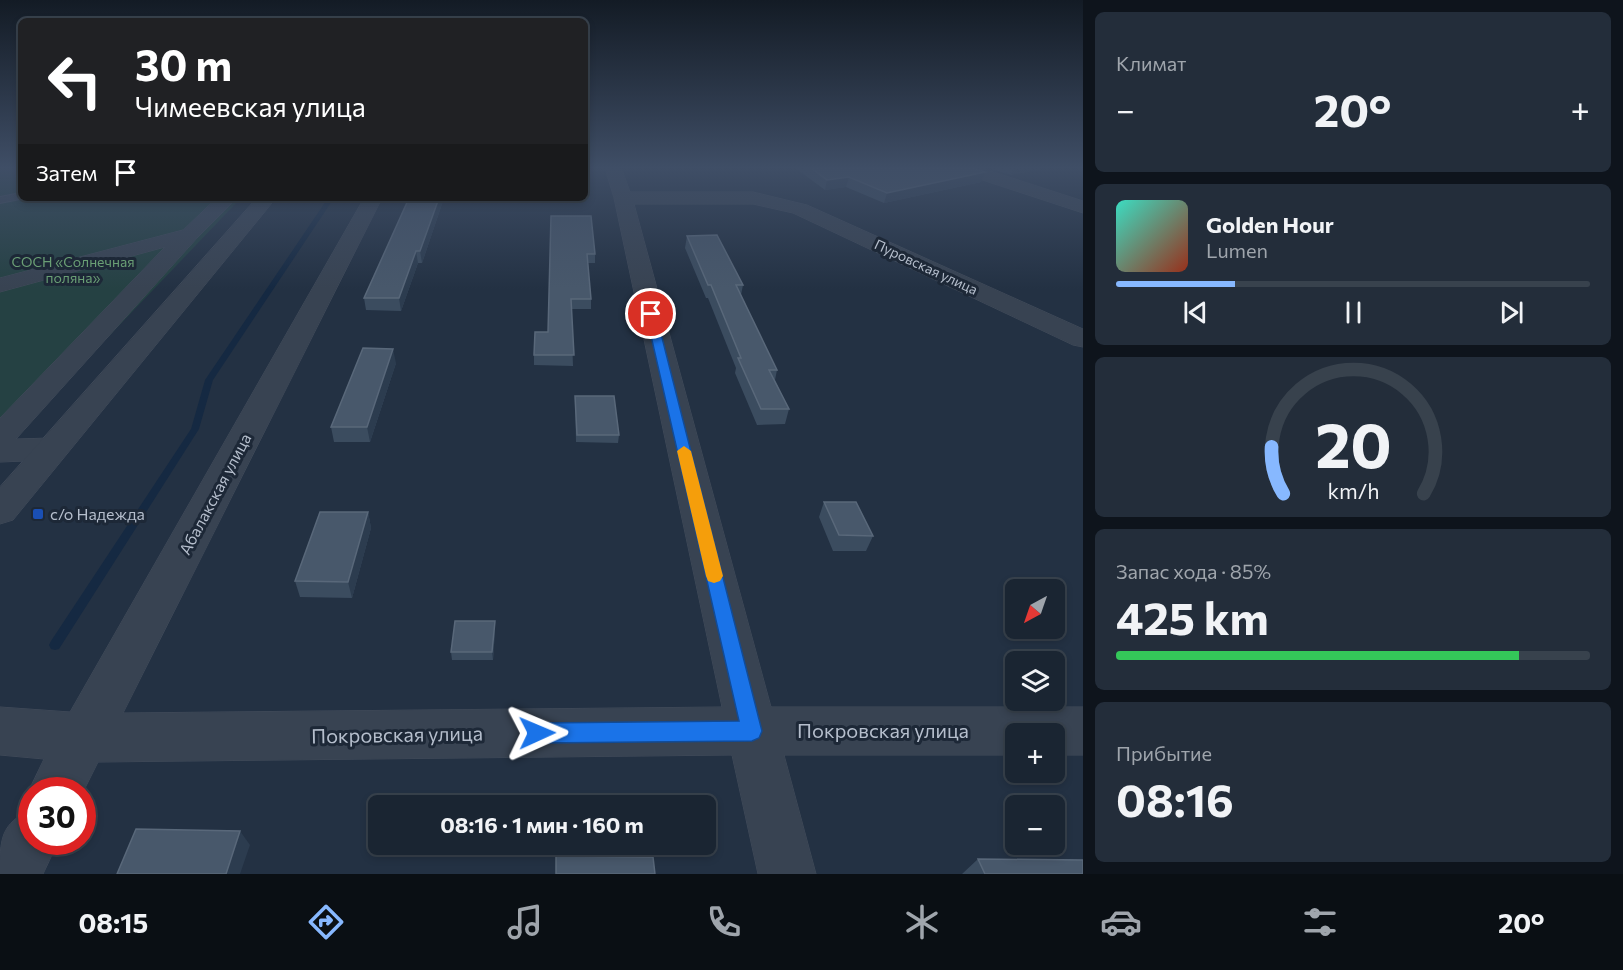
<!DOCTYPE html>
<html lang="ru">
<meta charset="utf-8">
<style>
:root{--surface:#1a2532;--page:#232d3a;--text:#f1f3f6;--muted:#9fa5ac;--line:#38424d;--accent:#87b8ff}
body{margin:0;font-family:Commissioner,sans-serif;background:var(--page);color:var(--text);height:100vh;display:flex;flex-direction:column;font-size:22px;white-space:nowrap}
*{box-sizing:border-box;margin:0}
p{font-size:20px;color:var(--muted)}
.icon{flex:none;width:33px;height:33px;fill:none;stroke:currentColor;stroke-width:2;stroke-linecap:round;stroke-linejoin:round}
.map{position:relative;flex:1;overflow:hidden}
.side{display:flex;flex-direction:column;gap:12px;padding:12px;background:#0e141c;width:540px}
.side>*{flex:none}
.guide{position:absolute;left:18px;top:18px;width:570px;height:183px;border-radius:9px;box-shadow:0 3px 9px #0003,0 0 0 2px var(--line);background:#202124;color:#fff;overflow:hidden}
.needle{width:39px;rotate:220deg}
.controls{position:absolute;left:1005px;top:579px;display:grid;gap:12px}
.controls a{display:grid;place-items:center;width:60px;height:60px;border-radius:9px;background:var(--surface);box-shadow:0 3px 9px #0003,0 0 0 2px var(--line);font-size:30px}
.speed{position:absolute;left:18px;top:777px;display:flex;gap:12px;font-size:30px;font-weight:700;text-align:center}
.speed>*{display:grid;place-content:center;width:78px;height:78px;border-radius:50%;background:var(--surface);box-shadow:0 3px 9px #0003,0 0 0 2px var(--line);line-height:1}
.speed .limit{border:9px solid #d22;background:#fff;color:#111}
.pin{position:absolute;display:grid;place-items:center;width:51px;height:51px;color:#fff;margin:-26px;border:3px solid #fff;border-radius:50%;box-shadow:0 2px 6px #0007}
.me{position:absolute;width:66px;margin:-33px;rotate:89deg;stroke-linejoin:round;filter:drop-shadow(0 0 4px #0008)}
.turn{display:flex;align-items:center;gap:21px;height:126px;padding:0 18px;font-size:27px}
.turn .icon{width:78px;height:78px;stroke-width:2.5}
.turn b{display:block;font-size:42px;line-height:51px}
.then{display:flex;align-items:center;height:57px;padding:0 18px;background:#0003;gap:12px;font-size:22px}
.big{font-size:45px;font-weight:700;line-height:1.1}
.side .tile{flex:1;display:flex;flex-direction:column;justify-content:center;gap:9px;min-width:0;padding:0 21px;border-radius:9px;background:var(--page)}
.side .dial{align-items:center;gap:0}
.dial svg{height:156px;overflow:visible;fill:none;stroke:var(--line);stroke-width:7;stroke-linecap:round;text-anchor:middle}
.dial text{fill:var(--text);stroke:none}
.song{display:flex;align-items:center;gap:18px}
.cover{width:72px;height:72px;border-radius:9px;background:linear-gradient(135deg,hsl(170 70% 55%),hsl(10 70% 35%))}
.played{height:6px;border-radius:3px;background:linear-gradient(90deg,var(--accent) 25%,var(--line) 25%)}
.keys{display:flex;justify-content:space-around;direction:ltr}
.heat{display:flex;justify-content:space-between;align-items:center;font-size:33px;direction:ltr}
.charge{height:9px;border-radius:4px;background:linear-gradient(90deg,#34c759 85%,var(--line) 0)}
.trip{position:absolute;left:368px;top:795px;width:348px;height:60px;border-radius:9px;background:var(--surface);box-shadow:0 3px 9px #0003,0 0 0 2px var(--line);font-weight:700;line-height:60px;text-align:center}
.tab-bar{display:flex;height:96px;justify-content:space-around;align-items:center;background:#0a0f14;color:var(--muted)}
.tab-bar .icon{width:42px;height:42px}
.tab-bar .selected{color:var(--accent)}
.tab-bar b{font-size:27px;color:var(--text)}
main{display:flex;flex:1;min-height:0}
.map>svg:first-child{display:block}
</style>
<main>
<div class="map">
<svg width="1083" height="874" viewBox="0 0 1083 874">
<rect width="100%" height="100%" fill="#233143"/>
<path fill="#254143" d="M 0,167 L 21,167 L 21,198 L 241,198 L 0,450 Z"/>
<g fill="none" stroke-linecap="round" stroke-linejoin="round">
<path fill="#152942" fill-rule="evenodd" d="M 328,198 L 334,198 L 213,380 L 199,429 L 59,649 L 55,650 L 51,649 L 49,645 L 51,641 L 191,429 L 205,380 Z"/>
<defs>
<path id="service" d="M 21,193 L 21,198 L 25,198 L 0,203 L 0,197 Z"/>
<path id="minor" d="M 605,167 L 621,167 L 630,192 L 753,192 L 807,205 L 1083,329 L 1083,347 L 1073,345 L 793,213 L 753,204 L 634,204 L 771,707 L 1083,707 L 1083,755 L 1054,755 L 1054,734 L 1016,734 L 1016,755 L 784,755 L 816,874 L 758,874 L 732,755 L 98,762 L 82,794 L 82,790 L 32,790 L 32,796 L 29,790 L 44,759 L 0,755 L 0,707 L 70,712 L 364,198 L 382,198 L 123,713 L 722,707 L 614,198 Z
M 952,167 L 978,167 L 1083,201 L 1083,213 L 955,171 Z
M 217,198 L 237,198 L 197,238 L 16,439 L 51,438 L 63,441 L 68,449 L 63,457 L 51,460 L 0,462 L 0,418 L 165,247 L 0,292 L 0,278 L 183,230 Z
M 32,809 L 32,842 L 58,842 L 43,874 L 0,874 C 0,839 0,824 32,809 Z"/>
<path id="tertiary" d="M 257,198 L 276,198 L 13,520 L 0,524 L 0,487 Z"/>
</defs>
<use href="#service" stroke="#424c5b" stroke-width="2"/>
<use href="#minor" stroke="#424c5b" stroke-width="1"/>
<use href="#tertiary" stroke="#424c5b" stroke-width="1"/>
<use href="#service" fill="#384352" fill-rule="evenodd"/>
<use href="#minor" fill="#384352" fill-rule="evenodd"/>
<use href="#tertiary" fill="#384352" fill-rule="evenodd"/>
</g>
<path fill="#3b4c5f" d="M 794,167 L 970,167 L 981,182 L 884,203 L 846,187 L 825,190 Z
M 985,167 L 1041,167 L 1041,169 L 1011,175 Z
M 443,201 L 422,263 L 418,263 L 401,311 L 366,310 L 364,298 Z
M 591,216 L 595,254 L 595,263 L 588,263 L 591,299 L 591,309 L 571,309 L 573,366 L 534,365 L 534,355 L 548,332 Z
M 687,236 L 743,285 L 741,295 L 777,370 L 775,380 L 789,409 L 785,424 L 757,425 L 735,373 L 736,368 L 708,298 L 706,298 L 685,248 Z
M 396,363 L 370,442 L 334,442 L 331,427 Z
M 575,396 L 619,435 L 618,443 L 576,442 Z
M 824,502 L 873,536 L 866,551 L 833,551 L 819,517 Z
M 368,512 L 371,528 L 352,598 L 300,597 L 295,581 Z
M 495,630 L 493,660 L 452,660 L 451,652 Z
M 978,859 L 1083,874 L 962,874 Z"/>
<path fill="#2c3c4f" d="M 1014,167 L 1041,167 L 1041,169 L 1011,175 Z
M 985,172 L 981,182 L 884,203 L 887,193 Z
M 849,177 L 846,187 L 825,190 L 827,180 Z
M 439,198 L 443,198 L 443,201 L 422,263 L 420,251 Z
M 416,251 L 418,263 L 401,311 L 399,298 Z
M 393,349 L 396,363 L 370,442 L 367,427 Z
M 368,512 L 371,528 L 352,598 L 348,582 Z
M 495,621 L 495,630 L 493,660 L 492,652 Z
M 240,831 L 250,845 L 240,874 L 226,874 Z"/>
<path fill="#48586b" stroke="#59687a" stroke-width="1.5" d="M 810,167 L 970,167 L 985,172 L 887,193 L 849,177 L 827,180 Z
M 409,198 L 439,198 L 420,251 L 416,251 L 399,298 L 364,298 Z
M 551,216 L 591,216 L 595,254 L 587,254 L 591,299 L 571,299 L 574,355 L 534,355 L 535,332 L 548,332 Z
M 717,235 L 743,285 L 736,285 L 777,370 L 769,370 L 789,409 L 761,409 L 738,358 L 741,358 L 711,285 L 708,285 L 687,236 Z
M 363,348 L 393,349 L 367,427 L 331,427 Z
M 575,396 L 614,396 L 619,435 L 577,435 Z
M 824,502 L 856,502 L 873,536 L 839,535 Z
M 320,512 L 368,512 L 348,582 L 295,581 Z
M 455,621 L 495,621 L 492,652 L 451,652 Z
M 136,829 L 240,831 L 226,874 L 117,874 Z
M 556,856 L 653,857 L 655,874 L 556,874 Z
M 978,859 L 1083,860 L 1083,874 L 985,874 Z"/>
<linearGradient id="sky" x2="0" y2="1"><stop stop-color="#131b25"/><stop offset="0.58" stop-color="#3f4e66"/><stop offset="1" stop-color="#3f4e66" stop-opacity="0"/></linearGradient>
<rect width="1083" height="289" fill="url(#sky)"/>
<path fill="#1a73e8" stroke="#114b97" stroke-width="1.5" d="M 651,310 L 656,314 L 762,731 L 759,738 L 752,741 L 537,743 L 530,740 L 527,733 L 530,726 L 537,723 L 739,721 L 646,314 Z"/>
<path fill="#f59e0b" d="M 684,446 L 691,451 L 723,576 L 720,581 L 714,583 L 708,581 L 706,576 L 677,451 Z"/>
<rect fill="#1a4fb4" stroke="#1d2837" stroke-width="2" x="32" y="508" width="12" height="12" rx="3"/>
<g text-anchor="middle" stroke-width="6" stroke-linejoin="round" paint-order="stroke">
<g font-size="14" fill="#6a9f75" stroke="#1d2837">
<text x="73" y="267">СОСН «Солнечная<tspan x="73" dy="16">поляна»</tspan></text>
</g>
<g font-size="14" fill="#b5becc" stroke="#1d2837">
<text transform="translate(926 267) rotate(25)" y="5">Пуровская улица</text>
</g>
<g font-size="16" fill="#b5becc" stroke="#1d2837">
<text transform="translate(215 494) rotate(-62)" y="6">Абалакская улица</text>
</g>
<g font-size="16" fill="#b5becc" stroke="#1d2837" text-anchor="start">
<text x="50" y="520">с/о Надежда</text>
</g>
<g font-size="20" fill="#b5becc" stroke="#1d2837">
<text x="883" y="738">Покровская улица</text>
<text transform="translate(397 735) rotate(-1)" y="7">Покровская улица</text>
</g>
</g>
</svg>
<div class="controls">
<a><svg class="needle" viewBox="-14 -14 28 28"><path d="M0-13l5 13h-10z" fill="#e53935"/><path d="M0 13l5-13h-10z" fill="#9fa5ac"/></svg></a>
<a><svg class="icon" aria-label="layers" viewBox="0 0 24 24"><path d="M12 4l9 5-9 5-9-5zM3 14l9 5 9-5"/></svg></a>
<a>+</a>
<a>−</a>
</div>
<div class="speed"><div class="limit">30</div></div>
<div class="pin" style="left:651px;top:314px;background:#d93025"><svg class="icon" aria-label="arrive" viewBox="0 0 24 24"><path d="M6 21V4h12l-3 4 3 4H6"/></svg></div>
<svg class="me" style="left:537px;top:733px" viewBox="-20 -20 40 40"><path d="M0-17L14 15 0 8-14 15z" fill="#1a73e8" stroke="#fff" stroke-width="4"/></svg>
<div class="trip">08:16 · 1 мин · 160 m</div>
<div class="guide">
<div class="turn"><svg class="icon" aria-label="left" viewBox="0 0 24 24"><path d="M17 20v-9H6M10 6l-5 5 5 5"/></svg><div><b>30 m</b>Чимеевская улица</div></div>
<div class="then">Затем<svg class="icon" aria-label="arrive" viewBox="0 0 24 24"><path d="M6 21V4h12l-3 4 3 4H6"/></svg></div>
</div>
</div>
<section class="side">
<div class="tile"><p>Климат</p>
<div class="heat"><a>−</a><b class="big">20°</b><a>+</a></div>
</div>
<div class="tile">
<div class="song"><i class="cover"></i><div><b>Golden Hour</b><p>Lumen</p></div></div>
<div class="played"></div>
<div class="keys"><svg class="icon" aria-label="previous" viewBox="0 0 24 24"><path d="M18 5L8 12l10 7zM5 5v14"/></svg><svg class="icon" aria-label="pause" viewBox="0 0 24 24"><path d="M8 5v14M16 5v14"/></svg><svg class="icon" aria-label="next" viewBox="0 0 24 24"><path d="M6 5l10 7-10 7zM19 5v14"/></svg></div>
</div>
<div class="tile dial"><svg viewBox="0 0 100 80">
<path d="M14 69A42 42 0 1 1 86 69"/>
<path d="M14 69A42 42 0 0 1 8 45" stroke="#87b8ff"/>
<text x="50" y="56" font-size="32" font-weight="700">20</text>
<text x="50" y="72" font-size="11">km/h</text>
</svg></div>
<div class="tile"><p>Запас хода · 85%</p><b class="big">425 km</b><div class="charge"></div></div>
<div class="tile"><p>Прибытие</p><b class="big">08:16</b></div>
</section>
</main>
<nav class="tab-bar">
<b>08:15</b>
<svg class="icon selected" aria-label="directions" viewBox="0 0 24 24"><path d="M12 3l9 9-9 9-9-9zM9 14v-3h6M13 9l2 2-2 2"/></svg>
<svg class="icon" aria-label="music" viewBox="0 0 24 24"><path d="M9 18V5l10-2v13"/><circle cx="6" cy="18" r="3"/><circle cx="16" cy="16" r="3"/></svg>
<svg class="icon" aria-label="phone" viewBox="0 0 24 24"><path d="M5 4h4l2 5-3 2q2 4 5 5l2-3 5 2v4C11 20 4 13 5 4z"/></svg>
<svg class="icon" aria-label="climate" viewBox="0 0 24 24"><path d="M12 3v18M4 7l16 10M4 17L20 7"/></svg>
<svg class="icon" aria-label="car" viewBox="0 0 24 24"><path d="M5 17H2v-5l4-1 3-4h7l3 4 3 1v5h-3M9 17h6M6 11h13"/><circle cx="7" cy="17" r="2"/><circle cx="17" cy="17" r="2"/></svg>
<svg class="icon" aria-label="filters" viewBox="0 0 24 24"><path d="M4 7h16M4 17h16"/><circle cx="9" cy="7" r="2"/><circle cx="15" cy="17" r="2"/></svg>
<b>20°</b>
</nav>
